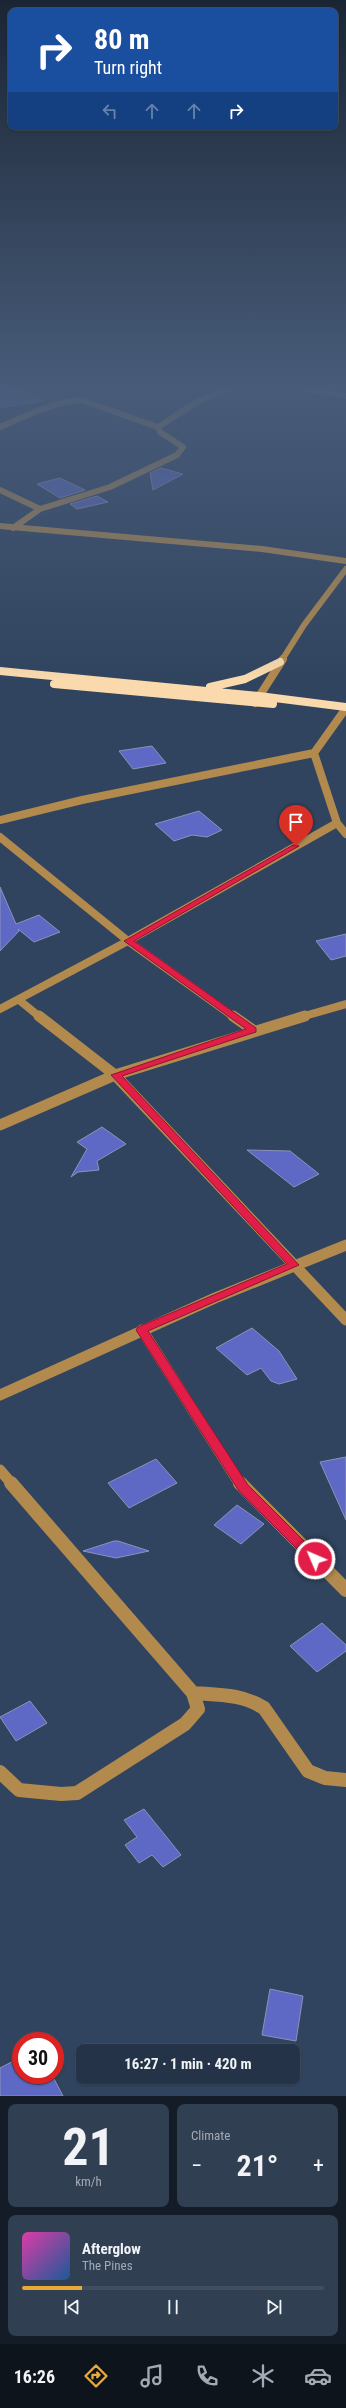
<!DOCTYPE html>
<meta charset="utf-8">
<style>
:root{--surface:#243347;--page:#303f52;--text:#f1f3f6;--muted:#a3aab4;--line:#414e60;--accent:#eba93a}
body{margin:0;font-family:"Roboto Condensed",sans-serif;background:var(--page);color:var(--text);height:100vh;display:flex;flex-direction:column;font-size:15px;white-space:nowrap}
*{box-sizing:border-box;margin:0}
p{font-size:13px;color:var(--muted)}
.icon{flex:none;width:22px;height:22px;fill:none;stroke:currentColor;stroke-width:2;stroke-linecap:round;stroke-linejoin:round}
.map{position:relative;height:2096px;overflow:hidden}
.details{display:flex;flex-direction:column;gap:8px;padding:8px;background:#141c27;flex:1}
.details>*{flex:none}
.guide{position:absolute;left:8px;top:8px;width:330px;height:122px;border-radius:8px;box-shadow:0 1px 3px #0004,0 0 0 1px var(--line);background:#1a4fa0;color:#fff;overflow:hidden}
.speed{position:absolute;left:12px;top:2032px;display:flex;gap:8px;font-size:20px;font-weight:700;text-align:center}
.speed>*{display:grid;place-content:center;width:52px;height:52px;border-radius:50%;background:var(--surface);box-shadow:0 1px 3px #0004,0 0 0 1px var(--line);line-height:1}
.speed .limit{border:6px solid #d22;background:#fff;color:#111}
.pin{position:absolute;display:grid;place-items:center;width:34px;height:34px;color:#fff;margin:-41px -17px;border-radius:50% 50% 50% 0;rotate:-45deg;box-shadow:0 0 4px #0007}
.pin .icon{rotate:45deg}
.me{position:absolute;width:44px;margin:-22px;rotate:315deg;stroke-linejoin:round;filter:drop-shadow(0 0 3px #0008)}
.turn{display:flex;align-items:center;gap:14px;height:84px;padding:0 20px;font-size:18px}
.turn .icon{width:52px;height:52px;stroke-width:2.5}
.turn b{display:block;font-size:28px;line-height:34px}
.lanes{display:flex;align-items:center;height:38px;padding:0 20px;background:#0003;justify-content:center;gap:20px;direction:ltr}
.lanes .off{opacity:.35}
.big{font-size:30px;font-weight:700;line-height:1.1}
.details .tile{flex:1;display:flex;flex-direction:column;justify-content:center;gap:6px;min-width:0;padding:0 14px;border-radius:8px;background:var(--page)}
.details .dial{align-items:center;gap:0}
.dial b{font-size:52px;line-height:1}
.song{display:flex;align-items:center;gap:12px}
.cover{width:48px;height:48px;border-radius:6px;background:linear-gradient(135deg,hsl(320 70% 55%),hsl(210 70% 35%))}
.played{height:4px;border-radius:2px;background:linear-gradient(90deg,var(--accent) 20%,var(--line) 20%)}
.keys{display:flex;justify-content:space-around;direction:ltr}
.heat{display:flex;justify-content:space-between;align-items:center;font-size:22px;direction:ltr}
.details .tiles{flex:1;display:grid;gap:8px;grid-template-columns:1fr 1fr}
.tile:last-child{grid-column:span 2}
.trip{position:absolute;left:76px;top:2044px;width:224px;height:40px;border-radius:8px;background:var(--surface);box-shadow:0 1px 3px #0004,0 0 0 1px var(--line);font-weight:700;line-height:40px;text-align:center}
.tabs{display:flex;height:64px;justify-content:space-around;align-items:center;background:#0e141c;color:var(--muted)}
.tabs .icon{width:28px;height:28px}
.tabs .active{color:var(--accent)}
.tabs b{font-size:18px;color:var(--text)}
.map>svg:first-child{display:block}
</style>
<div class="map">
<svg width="346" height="2096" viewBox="0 0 346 2096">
<rect width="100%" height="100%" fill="#30445f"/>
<path fill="#5e68c5" stroke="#8c93b7" d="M 0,388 L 18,388 L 43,401 L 0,408 Z
M 161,468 L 183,474 L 153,490 L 150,473 Z
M 60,478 L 85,490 L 60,498 L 37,484 Z
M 97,496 L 108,502 L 77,509 L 70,504 Z
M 152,746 L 166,763 L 133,769 L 119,751 Z
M 199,811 L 222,830 L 207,837 L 192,835 L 174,841 L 155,824 Z
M 0,887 L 16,924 L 39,915 L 60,932 L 34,942 L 18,929 L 19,931 L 0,951 Z
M 346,934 L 346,956 L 331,960 L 316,941 Z
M 102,1127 L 126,1144 L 97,1161 L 99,1170 L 78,1172 L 71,1177 L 87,1149 L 77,1142 Z
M 247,1150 L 290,1151 L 319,1174 L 294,1187 Z
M 252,1328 L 279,1351 L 297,1379 L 279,1384 L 271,1381 L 261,1368 L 247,1375 L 216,1348 Z
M 346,1457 L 346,1520 L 320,1462 Z
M 156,1459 L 177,1483 L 129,1508 L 108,1483 Z
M 237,1505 L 264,1524 L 241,1544 L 214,1525 Z
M 114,1541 L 118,1541 L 149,1551 L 116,1558 L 83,1551 Z
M 322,1623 L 346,1645 L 346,1651 L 317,1672 L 290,1646 Z
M 30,1701 L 47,1723 L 16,1741 L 0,1717 Z
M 144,1809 L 181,1855 L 163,1867 L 152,1855 L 139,1863 L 125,1845 L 137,1837 L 124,1820 Z
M 270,1989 L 303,1996 L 296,2041 L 262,2035 Z
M 21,2057 L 21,2075 L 52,2075 L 63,2096 L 0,2096 L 0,2068 Z"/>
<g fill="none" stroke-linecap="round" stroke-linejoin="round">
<path stroke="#b28a4e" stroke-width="6" d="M 304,388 L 346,396
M 0,427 C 25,416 53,402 81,400 L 158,427 L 160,432 L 183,447 L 177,455 L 110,487 L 40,509 L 13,528
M 158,427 L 197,402 L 230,388
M 0,490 L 40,509
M 0,526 L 262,549 L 346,561
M 282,660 L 304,625 L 346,569"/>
<path stroke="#b28a4e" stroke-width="8" d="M 255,703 L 283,659
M 314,753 L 337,823 L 346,834
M 0,820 L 82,800 L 314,753 L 346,708
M 0,837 L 128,941 L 234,1017
M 19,1000 L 40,1017
M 0,1009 L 128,941 L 337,823
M 301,1017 L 346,1004"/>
<path stroke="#b28a4e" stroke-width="11" d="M 39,1016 L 115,1075 L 346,1320
M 233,1016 L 253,1030
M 0,1125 L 115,1075 L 305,1016
M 142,1330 L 240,1484
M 0,1395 L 215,1298 L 346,1245
M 0,1470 L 12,1484"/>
<path stroke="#b28a4e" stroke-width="14" d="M 240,1483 L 346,1590
M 193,1693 C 218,1695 242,1694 264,1708 L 308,1771 L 325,1778 L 346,1780
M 0,1772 L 19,1790 L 61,1794 L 77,1793 L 185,1724 L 198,1709 L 193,1693 L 11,1483"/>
<path stroke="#fadaad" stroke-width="8" d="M 0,671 L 259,696 L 346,707
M 54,684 L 273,704
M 210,687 L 245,679 L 280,662"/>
</g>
<linearGradient id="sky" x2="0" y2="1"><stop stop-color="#1a2534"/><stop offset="0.57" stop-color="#485c7a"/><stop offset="1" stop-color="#485c7a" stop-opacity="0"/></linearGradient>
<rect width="346" height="681" fill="url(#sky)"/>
<path fill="#e11d48" stroke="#92132f" d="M 293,845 L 299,846 L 134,941 L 256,1028 L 256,1032 L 122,1076 L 299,1265 L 148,1331 L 248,1485 L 319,1556 L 321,1559 L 315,1564 L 311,1563 L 239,1491 L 136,1330 L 138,1327 L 287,1264 L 111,1075 L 246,1029 L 124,941 Z"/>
</svg>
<div class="speed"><div class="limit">30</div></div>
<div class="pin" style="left:296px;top:846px;background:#d93025"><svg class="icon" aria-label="arrive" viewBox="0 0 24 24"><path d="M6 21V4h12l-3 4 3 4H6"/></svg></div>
<svg class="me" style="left:315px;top:1559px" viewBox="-20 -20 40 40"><circle r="17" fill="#e11d48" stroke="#fff" stroke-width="3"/><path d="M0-11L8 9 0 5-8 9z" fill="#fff"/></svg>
<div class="trip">16:27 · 1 min · 420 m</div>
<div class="guide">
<div class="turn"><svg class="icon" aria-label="right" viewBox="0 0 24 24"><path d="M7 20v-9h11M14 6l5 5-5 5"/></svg><div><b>80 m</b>Turn right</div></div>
<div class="lanes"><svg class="icon off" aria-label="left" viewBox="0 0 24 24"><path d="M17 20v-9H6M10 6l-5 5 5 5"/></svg><svg class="icon off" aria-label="ahead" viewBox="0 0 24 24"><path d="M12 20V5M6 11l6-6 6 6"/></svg><svg class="icon off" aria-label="ahead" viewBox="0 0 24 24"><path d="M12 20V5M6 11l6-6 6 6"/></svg><svg class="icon" aria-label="right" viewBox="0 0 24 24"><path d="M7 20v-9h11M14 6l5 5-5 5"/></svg></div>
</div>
</div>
<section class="details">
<div class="tiles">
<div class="tile dial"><b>21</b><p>km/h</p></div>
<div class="tile"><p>Climate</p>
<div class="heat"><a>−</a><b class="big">21°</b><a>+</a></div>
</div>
<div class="tile">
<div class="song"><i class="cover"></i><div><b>Afterglow</b><p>The Pines</p></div></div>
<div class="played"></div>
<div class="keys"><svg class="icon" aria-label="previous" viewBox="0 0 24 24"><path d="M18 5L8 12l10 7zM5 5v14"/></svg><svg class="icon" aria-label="pause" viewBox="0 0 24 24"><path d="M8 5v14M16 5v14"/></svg><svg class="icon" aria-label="next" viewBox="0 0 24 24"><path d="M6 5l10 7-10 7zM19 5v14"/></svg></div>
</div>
</div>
</section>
<nav class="tabs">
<b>16:26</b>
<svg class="icon active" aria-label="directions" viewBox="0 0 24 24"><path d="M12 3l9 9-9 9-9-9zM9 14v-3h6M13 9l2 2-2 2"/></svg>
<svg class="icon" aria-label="music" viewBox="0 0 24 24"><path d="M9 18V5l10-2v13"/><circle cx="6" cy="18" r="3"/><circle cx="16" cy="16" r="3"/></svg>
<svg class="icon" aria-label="phone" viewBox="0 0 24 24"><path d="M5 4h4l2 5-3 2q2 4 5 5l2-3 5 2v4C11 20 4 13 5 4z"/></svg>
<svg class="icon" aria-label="climate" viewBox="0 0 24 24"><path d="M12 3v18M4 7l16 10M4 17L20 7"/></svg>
<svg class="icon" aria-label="car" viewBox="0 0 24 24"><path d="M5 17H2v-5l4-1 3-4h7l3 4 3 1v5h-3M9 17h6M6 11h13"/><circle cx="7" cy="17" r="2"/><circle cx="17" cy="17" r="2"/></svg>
</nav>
